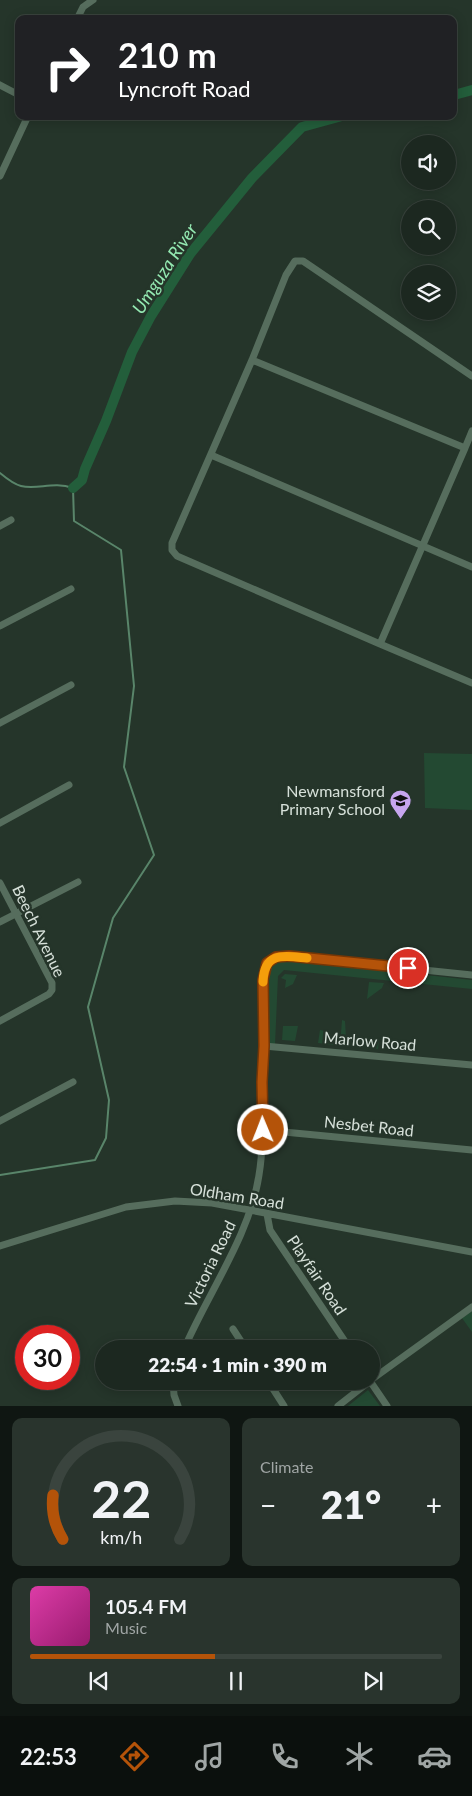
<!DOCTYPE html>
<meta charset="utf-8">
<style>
:root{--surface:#1c2820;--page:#29342d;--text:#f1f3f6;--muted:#a0a6a5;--line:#3a443e;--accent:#b45309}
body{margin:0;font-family:Lato,sans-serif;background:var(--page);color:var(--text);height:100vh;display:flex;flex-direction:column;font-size:19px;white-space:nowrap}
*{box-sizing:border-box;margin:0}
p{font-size:16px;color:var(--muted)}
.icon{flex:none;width:28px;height:28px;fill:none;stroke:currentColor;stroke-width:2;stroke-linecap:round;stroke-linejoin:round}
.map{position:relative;height:1406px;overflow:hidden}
.panel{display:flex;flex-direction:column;gap:12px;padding:12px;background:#0f1612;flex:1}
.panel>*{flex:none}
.banner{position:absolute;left:15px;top:15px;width:442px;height:105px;border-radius:10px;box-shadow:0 2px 12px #0003,0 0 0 1px var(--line);background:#202124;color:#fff;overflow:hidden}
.buttons{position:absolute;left:401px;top:135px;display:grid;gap:10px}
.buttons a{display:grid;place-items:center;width:55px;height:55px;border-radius:50%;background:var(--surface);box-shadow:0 2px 12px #0003,0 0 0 1px var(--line);font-size:25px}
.speed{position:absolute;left:15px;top:1325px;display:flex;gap:10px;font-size:25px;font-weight:700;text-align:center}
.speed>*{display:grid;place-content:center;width:65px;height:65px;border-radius:50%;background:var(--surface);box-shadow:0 2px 12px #0003,0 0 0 1px var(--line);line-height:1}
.speed .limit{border:8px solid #d22;background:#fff;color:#111}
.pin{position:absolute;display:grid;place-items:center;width:42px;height:42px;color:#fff;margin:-21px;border:2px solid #fff;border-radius:50%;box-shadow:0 1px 5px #0007}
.me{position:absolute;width:55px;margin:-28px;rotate:359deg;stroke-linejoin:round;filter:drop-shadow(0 0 4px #0008)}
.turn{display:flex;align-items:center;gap:18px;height:105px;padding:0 20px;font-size:22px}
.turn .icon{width:65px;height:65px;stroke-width:2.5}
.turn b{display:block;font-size:35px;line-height:42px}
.big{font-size:38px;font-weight:800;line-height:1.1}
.panel .widget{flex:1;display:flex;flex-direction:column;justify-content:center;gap:8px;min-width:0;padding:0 18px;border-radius:10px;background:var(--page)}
.panel .dial{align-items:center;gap:0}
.dial svg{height:130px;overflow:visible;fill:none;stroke:var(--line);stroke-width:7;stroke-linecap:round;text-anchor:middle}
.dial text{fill:var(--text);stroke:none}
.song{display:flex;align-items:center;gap:15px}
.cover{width:60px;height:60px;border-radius:8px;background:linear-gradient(135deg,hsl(320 70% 55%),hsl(320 70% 35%))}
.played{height:5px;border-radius:2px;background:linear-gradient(90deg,var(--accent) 45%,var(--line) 45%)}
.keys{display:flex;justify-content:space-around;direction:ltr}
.heat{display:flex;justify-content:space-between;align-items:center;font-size:28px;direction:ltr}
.panel .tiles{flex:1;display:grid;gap:12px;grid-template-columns:1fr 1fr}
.widget:last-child{grid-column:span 2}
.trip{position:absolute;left:95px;top:1340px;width:285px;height:50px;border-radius:25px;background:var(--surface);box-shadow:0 2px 12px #0003,0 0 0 1px var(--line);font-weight:800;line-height:50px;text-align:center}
.dock{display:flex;height:80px;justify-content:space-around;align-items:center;background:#0b100d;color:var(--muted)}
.dock .icon{width:35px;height:35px}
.dock .current{color:var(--accent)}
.dock b{font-size:22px;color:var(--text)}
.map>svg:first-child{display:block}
</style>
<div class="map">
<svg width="472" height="1406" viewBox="0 0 472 1406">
<rect width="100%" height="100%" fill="#25352a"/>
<path fill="#234932" d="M 424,753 L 472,754 L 472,810 L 425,808 Z
M 287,960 L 472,980 L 472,989 L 284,970 L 278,976 L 275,1045 L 267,1045 L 267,973 C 271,962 276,961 287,960 Z
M 285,974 L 297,975 L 293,984 L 285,988 L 286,980 L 281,978 Z
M 369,982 L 384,983 L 382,988 L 367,999 Z
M 342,1020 L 345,1021 L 346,1038 L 352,1041 L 353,1046 L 340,1046 Z
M 283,1026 L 298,1026 L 295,1041 L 282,1040 Z
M 320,1030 L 325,1031 L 327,1037 L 333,1041 L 333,1045 L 318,1043 Z
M 363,1037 L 379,1039 L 378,1049 L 362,1047 Z
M 472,1311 L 472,1332 L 462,1318 Z
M 368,1390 L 380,1406 L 348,1406 Z"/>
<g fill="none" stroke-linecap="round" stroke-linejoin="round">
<path stroke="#59856a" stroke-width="2" d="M 0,473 C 6,478 13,484 21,486 C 38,490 53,481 73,488 L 74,521 L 121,550 L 134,686 L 124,767 L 154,855 L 113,918 L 88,1007 L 109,1100 L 106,1138 L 95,1160 L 0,1175"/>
<path stroke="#235e3b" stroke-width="10" d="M 454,95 L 472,90
M 73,488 L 82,480 L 85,469 L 106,421 L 132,352 L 151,316 L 190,254 L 252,178 L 302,127 L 342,116"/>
<path stroke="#566d5d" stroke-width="7" d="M 77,19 L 83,7 L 93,0
M 0,85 L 19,95
M 0,176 L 28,116
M 252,360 L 465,448 L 380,644 L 472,683
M 465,448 L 472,431
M 211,455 L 472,567
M 0,526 L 11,520
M 0,626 L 71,589
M 380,644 L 177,556 L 172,550 L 172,543 L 252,360 L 286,275 L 295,261 L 303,261 L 472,376
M 0,723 L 71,685
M 0,823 L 69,785
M 0,883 L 52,983 L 52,990 L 49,994 L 0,1021
M 0,922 L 78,882
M 264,1046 L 472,1065
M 0,1121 L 73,1082
M 263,1130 L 472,1150
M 267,1214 L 270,1230 L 350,1349
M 0,1246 L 126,1207 L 175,1201 L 212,1203 L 472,1252
M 233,1329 L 246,1349
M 184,1349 C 208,1293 250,1235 259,1175 C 264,1145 262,1115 262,1084 C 262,1071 264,1059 264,1046 C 265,1023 257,983 267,963 L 276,957 L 289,956 L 472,975
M 371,1380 L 472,1307
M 173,1381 L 174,1395 L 178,1406
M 268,1381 L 284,1406
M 370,1381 L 387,1406
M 338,1406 L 370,1381"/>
</g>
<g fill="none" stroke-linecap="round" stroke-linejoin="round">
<defs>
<path id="route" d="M 263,1130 L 262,1082 L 264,1046 L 263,980 L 267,963 L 276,957 L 289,956 L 408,968"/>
</defs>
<use href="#route" stroke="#753606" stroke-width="12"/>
<use href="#route" stroke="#b45309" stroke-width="9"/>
<path stroke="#f59e0b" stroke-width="9" d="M 263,982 C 264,951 284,956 307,958"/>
</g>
<defs>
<symbol id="school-pin" viewBox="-11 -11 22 30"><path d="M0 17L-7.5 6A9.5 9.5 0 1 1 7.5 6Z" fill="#c7a6ef" stroke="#25352a"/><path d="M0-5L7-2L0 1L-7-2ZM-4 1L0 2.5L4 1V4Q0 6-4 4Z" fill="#111"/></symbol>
</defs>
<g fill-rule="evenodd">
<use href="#school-pin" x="388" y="788" width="25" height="34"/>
</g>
<g text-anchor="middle" stroke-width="5" stroke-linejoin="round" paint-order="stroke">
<g font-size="16" fill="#d6e0d9" stroke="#25352a" text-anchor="end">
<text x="385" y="797">Newmansford<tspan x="385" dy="18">Primary School</tspan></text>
</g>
<g font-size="16" fill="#d6e0d9" stroke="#25352a">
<text transform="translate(39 931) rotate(64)" y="6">Beech Avenue</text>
<text transform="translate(370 1041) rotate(5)" y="6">Marlow Road</text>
<text transform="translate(369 1126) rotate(6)" y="6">Nesbet Road</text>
<text transform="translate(237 1196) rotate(9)" y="6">Oldham Road</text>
<text transform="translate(210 1264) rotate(-64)" y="6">Victoria Road</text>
<text transform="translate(317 1275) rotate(56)" y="6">Playfair Road</text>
</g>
<g font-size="18" font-style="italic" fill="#94e9b2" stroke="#25352a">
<text transform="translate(165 269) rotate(-57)" y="6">Umguza River</text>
</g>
</g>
</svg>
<div class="buttons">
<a><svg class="icon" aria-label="sound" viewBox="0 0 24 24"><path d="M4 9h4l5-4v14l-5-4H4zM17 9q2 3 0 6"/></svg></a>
<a><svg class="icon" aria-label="search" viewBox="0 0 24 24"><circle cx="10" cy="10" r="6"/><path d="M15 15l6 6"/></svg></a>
<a><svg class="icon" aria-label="layers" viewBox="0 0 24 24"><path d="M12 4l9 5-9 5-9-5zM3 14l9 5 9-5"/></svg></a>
</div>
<div class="speed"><div class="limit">30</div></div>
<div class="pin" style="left:408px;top:968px;background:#d93025"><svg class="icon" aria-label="arrive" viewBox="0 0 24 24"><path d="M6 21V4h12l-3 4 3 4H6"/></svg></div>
<svg class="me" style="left:263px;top:1130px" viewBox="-20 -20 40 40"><circle r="17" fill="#b45309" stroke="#fff" stroke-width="3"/><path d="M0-11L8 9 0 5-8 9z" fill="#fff"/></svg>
<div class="trip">22:54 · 1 min · 390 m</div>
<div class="banner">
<div class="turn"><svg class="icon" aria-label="right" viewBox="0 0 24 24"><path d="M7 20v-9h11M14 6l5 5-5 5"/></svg><div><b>210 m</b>Lyncroft Road</div></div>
</div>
</div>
<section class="panel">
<div class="tiles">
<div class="widget dial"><svg viewBox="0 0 100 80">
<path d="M14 69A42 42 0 1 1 86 69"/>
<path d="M14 69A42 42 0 0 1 8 42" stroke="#b45309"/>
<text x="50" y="56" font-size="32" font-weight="700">22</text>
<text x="50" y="72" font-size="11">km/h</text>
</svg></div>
<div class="widget"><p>Climate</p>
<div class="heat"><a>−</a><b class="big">21°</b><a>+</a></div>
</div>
<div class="widget">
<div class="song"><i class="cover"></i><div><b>105.4 FM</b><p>Music</p></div></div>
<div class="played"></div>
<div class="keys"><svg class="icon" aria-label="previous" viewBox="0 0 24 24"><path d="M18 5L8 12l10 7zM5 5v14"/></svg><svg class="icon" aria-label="pause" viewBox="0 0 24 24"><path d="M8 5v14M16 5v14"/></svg><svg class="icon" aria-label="next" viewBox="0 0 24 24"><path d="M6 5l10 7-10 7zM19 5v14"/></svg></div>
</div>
</div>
</section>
<nav class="dock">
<b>22:53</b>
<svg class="icon current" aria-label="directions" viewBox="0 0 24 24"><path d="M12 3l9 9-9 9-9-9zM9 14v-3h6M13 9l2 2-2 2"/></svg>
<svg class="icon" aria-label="music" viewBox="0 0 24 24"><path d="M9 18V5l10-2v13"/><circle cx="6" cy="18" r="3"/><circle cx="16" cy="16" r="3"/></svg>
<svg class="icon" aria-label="phone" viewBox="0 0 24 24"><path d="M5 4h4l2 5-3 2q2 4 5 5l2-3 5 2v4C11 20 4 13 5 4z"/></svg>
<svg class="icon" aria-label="climate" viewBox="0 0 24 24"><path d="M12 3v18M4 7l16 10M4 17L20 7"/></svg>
<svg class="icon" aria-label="car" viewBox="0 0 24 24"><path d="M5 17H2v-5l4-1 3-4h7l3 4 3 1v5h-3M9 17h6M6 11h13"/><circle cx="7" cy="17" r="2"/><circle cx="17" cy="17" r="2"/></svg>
</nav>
